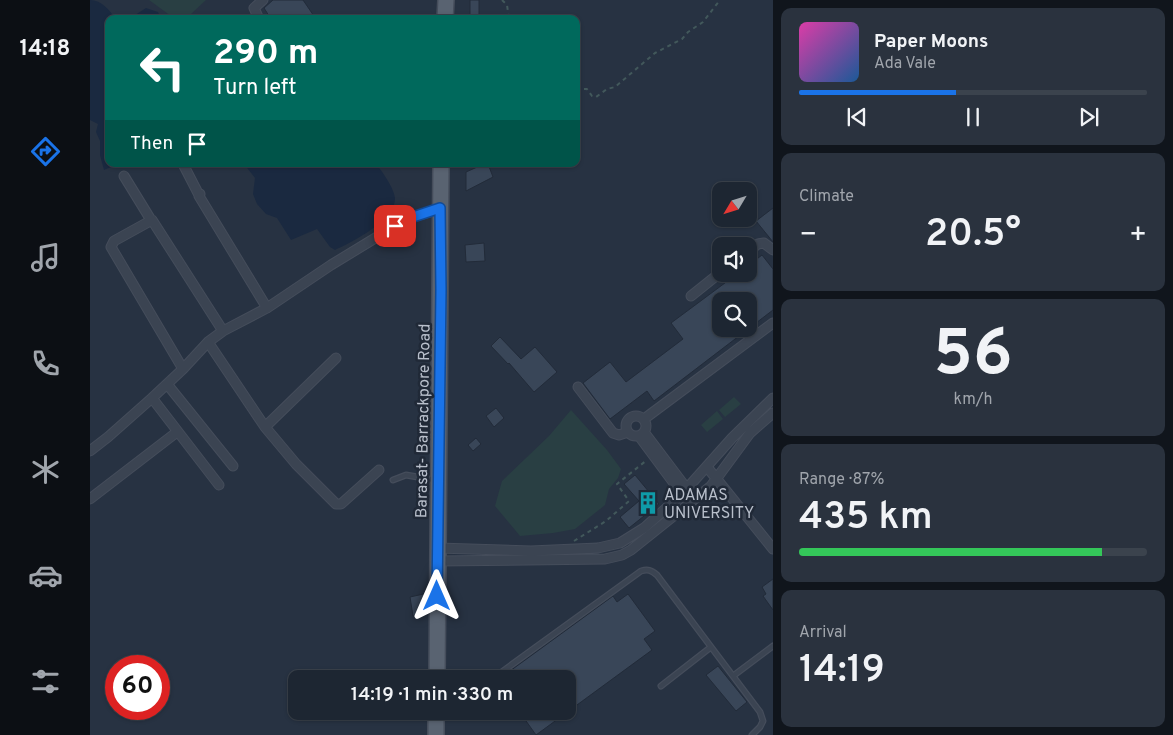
<!DOCTYPE html>
<meta charset="utf-8">
<style>
:root{--surface:#1d2632;--page:#2a323e;--text:#f1f3f6;--muted:#a0a5ac;--line:#3b434d;--accent:#1a73e8}
body{margin:0;font-family:Overpass,sans-serif;background:var(--page);color:var(--text);height:100vh;display:flex;flex-direction:column;font-size:19px;white-space:nowrap}
*{box-sizing:border-box;margin:0}
p{font-size:16px;color:var(--muted)}
.icon{flex:none;width:28px;height:28px;fill:none;stroke:currentColor;stroke-width:2;stroke-linecap:round;stroke-linejoin:round}
.map{position:relative;flex:1;overflow:hidden}
.panel{display:flex;flex-direction:column;gap:8px;padding:8px;background:#10151c;width:400px}
.panel>*{flex:none}
.hud{position:absolute;left:15px;top:15px;width:475px;height:152px;border-radius:10px;box-shadow:0 1px 4px #0004,0 0 0 1px var(--line);background:#00695c;color:#fff;overflow:hidden}
.needle{width:32px;rotate:232deg}
.tools{position:absolute;left:622px;top:182px;display:grid;gap:10px}
.tools a{display:grid;place-items:center;width:45px;height:45px;border-radius:10px;background:var(--surface);box-shadow:0 1px 4px #0004,0 0 0 1px var(--line);font-size:25px}
.speed{position:absolute;left:15px;top:655px;display:flex;gap:10px;font-size:25px;font-weight:700;text-align:center}
.speed>*{display:grid;place-content:center;width:65px;height:65px;border-radius:50%;background:var(--surface);box-shadow:0 1px 4px #0004,0 0 0 1px var(--line);line-height:1}
.speed .limit{border:8px solid #d22;background:#fff;color:#111}
.pin{position:absolute;display:grid;place-items:center;width:42px;height:42px;color:#fff;margin:-21px;border-radius:10px;box-shadow:0 2px 8px #0006}
.me{position:absolute;width:55px;margin:-28px;rotate:0deg;stroke-linejoin:round;filter:drop-shadow(0 0 4px #0008)}
.turn{display:flex;align-items:center;gap:18px;height:105px;padding:0 25px;font-size:22px}
.turn .icon{width:65px;height:65px;stroke-width:2.5}
.turn b{display:block;font-size:35px;line-height:42px}
.then{display:flex;align-items:center;height:48px;padding:0 25px;background:#0003;gap:10px;font-size:19px}
.big{font-size:38px;font-weight:600;line-height:1.1}
.panel .widget{flex:1;display:flex;flex-direction:column;justify-content:center;gap:8px;min-width:0;padding:0 18px;border-radius:10px;background:var(--page)}
.panel .dial{align-items:center;gap:0}
.dial b{font-size:65px;line-height:1}
.song{display:flex;align-items:center;gap:15px}
.cover{width:60px;height:60px;border-radius:8px;background:linear-gradient(135deg,hsl(320 70% 55%),hsl(210 70% 35%))}
.played{height:5px;border-radius:2px;background:linear-gradient(90deg,var(--accent) 45%,var(--line) 45%)}
.keys{display:flex;justify-content:space-around;direction:ltr}
.heat{display:flex;justify-content:space-between;align-items:center;font-size:28px;direction:ltr}
.charge{height:8px;border-radius:4px;background:linear-gradient(90deg,#34c759 87%,var(--line) 0)}
.trip{position:absolute;left:198px;top:670px;width:288px;height:50px;border-radius:10px;background:var(--surface);box-shadow:0 1px 4px #0004,0 0 0 1px var(--line);font-weight:600;line-height:50px;text-align:center}
main{display:flex;flex:1;min-height:0}
.menu{display:flex;flex-direction:column;width:90px;justify-content:space-around;align-items:center;background:#0c0f14;color:var(--muted)}
.menu .icon{width:35px;height:35px}
.menu .active{color:var(--accent)}
.menu b{font-size:22px;color:var(--text)}
.map>svg:first-child{display:block}
</style>
<main>
<nav class="menu">
<b>14:18</b>
<svg class="icon active" aria-label="directions" viewBox="0 0 24 24"><path d="M12 3l9 9-9 9-9-9zM9 14v-3h6M13 9l2 2-2 2"/></svg>
<svg class="icon" aria-label="music" viewBox="0 0 24 24"><path d="M9 18V5l10-2v13"/><circle cx="6" cy="18" r="3"/><circle cx="16" cy="16" r="3"/></svg>
<svg class="icon" aria-label="phone" viewBox="0 0 24 24"><path d="M5 4h4l2 5-3 2q2 4 5 5l2-3 5 2v4C11 20 4 13 5 4z"/></svg>
<svg class="icon" aria-label="climate" viewBox="0 0 24 24"><path d="M12 3v18M4 7l16 10M4 17L20 7"/></svg>
<svg class="icon" aria-label="car" viewBox="0 0 24 24"><path d="M5 17H2v-5l4-1 3-4h7l3 4 3 1v5h-3M9 17h6M6 11h13"/><circle cx="7" cy="17" r="2"/><circle cx="17" cy="17" r="2"/></svg>
<svg class="icon" aria-label="filters" viewBox="0 0 24 24"><path d="M4 7h16M4 17h16"/><circle cx="9" cy="7" r="2"/><circle cx="15" cy="17" r="2"/></svg>
</nav>
<div class="map">
<svg width="683" height="735" viewBox="0 0 683 735">
<rect width="100%" height="100%" fill="#273242"/>
<path fill="#293f43" d="M 59,0 L 116,0 L 101,14 L 81,16 Z
M 644,397 L 651,404 L 635,417 L 629,410 Z
M 481,410 L 517,450 L 531,469 L 528,478 L 519,489 L 515,505 L 485,529 L 463,533 L 430,536 L 405,506 L 412,481 L 459,436 Z
M 627,411 L 633,419 L 617,432 L 611,425 Z"/>
<path fill="#1a2940" d="M 0,0 C 12,0 19,10 26,19 L 19,19 L 19,164 L 28,164 L 14,170 L 10,155 L 10,141 L 6,132 L 8,124 L 0,120 Z
M 56,8 L 68,12 L 71,19 L 42,19 L 45,15 Z
M 154,164 L 286,164 C 292,171 304,188 305,198 C 306,220 262,242 245,250 L 240,247 L 227,229 L 201,240 L 187,218 L 176,214 L 167,204 L 163,194 L 165,178 Z"/>
<path fill="#394658" stroke="#222b39" fill-rule="evenodd" d="M 183,0 L 213,0 L 226,19 L 181,19 L 174,8 Z
M 380,0 L 389,0 L 389,15 L 380,15 Z
M 394,164 L 398,164 L 403,177 L 376,191 L 376,172 Z
M 683,208 L 683,242 L 666,221 Z
M 394,243 L 395,261 L 376,262 L 375,245 Z
M 672,255 L 683,269 L 683,310 L 564,401 L 557,391 L 520,419 L 493,383 L 520,362 L 536,382 L 593,339 L 581,323 L 647,274 L 659,274 L 659,265 ZM 631,301 L 659,301 L 659,329 L 631,329 Z
M 410,337 L 431,359 L 445,347 L 467,372 L 444,392 L 419,363 L 418,364 L 401,346 Z
M 406,408 L 414,418 L 404,427 L 396,416 Z
M 386,438 L 391,444 L 383,451 L 378,445 Z
M 545,475 L 569,504 L 539,528 L 530,517 L 549,501 L 534,484 Z
M 683,579 L 683,610 L 673,596 L 676,594 L 672,587 Z
M 338,593 L 338,613 L 323,616 L 320,597 Z
M 538,594 L 565,631 L 554,639 L 562,650 L 446,735 L 429,711 L 476,711 L 476,679 L 409,679 L 523,596 L 527,602 Z
M 628,666 L 657,702 L 646,711 L 616,675 Z"/>
<g fill="none" stroke-linecap="round" stroke-linejoin="round">
<defs>
<path id="lane" d="M 303,480 L 316,475 L 345,480
M 643,676 L 683,646
M 402,679 L 551,571 C 558,569 561,570 567,575 L 670,712 L 673,721 L 670,727 L 662,735
M 571,686 L 621,647"/>
<path id="street" d="M 169,19 L 164,8 L 173,0
M 93,164 L 109,195
M 34,176 L 61,220
M 110,194 L 109,196 L 177,308
M 659,251 L 668,244 L 674,243 L 683,250
M 601,296 L 631,272
M 118,342 L 175,427 L 206,464 L 246,504 L 251,504 L 289,470
M 93,369 L 21,247 L 24,241 L 62,220 L 133,331
M 77,384 L 143,466
M 488,387 L 523,433 L 529,435 L 538,432
M 62,398 L 129,485
M536 426a10 10 0 1 1 20 0a10 10 0 1 1-20 0Z
M 554,419 L 683,323
M 175,427 L 246,358
M 554,432 L 597,489
M 549,436 L 595,498
M 0,451 L 18,437 L 62,398 L 93,369 L 118,342 L 133,331 L 177,308 L 241,265 L 305,226 L 323,217 L 350,209
M 617,467 L 683,549
M 0,499 L 87,432
M 348,548 L 441,551 L 508,548 L 530,543 L 554,528 L 592,494 L 642,438 L 683,398
M 347,561 L 515,559 L 532,555 L 541,550 L 621,486 L 660,433 L 683,413"/>
<path id="primary" d="M 355,19 L 356,0
M 347,679 L 351,164
M 346,735 L 346,711"/>
</defs>
<use href="#lane" stroke="#454d5b" stroke-width="7"/>
<use href="#street" stroke="#454d5b" stroke-width="11"/>
<use href="#primary" stroke="#454d5b" stroke-width="18"/>
<path stroke="#42585b" stroke-width="2" stroke-dasharray="4 4" stroke-linecap="butt" d="M 412,0 L 417,5 L 419,19
M 486,89 L 497,89 L 502,96 L 506,97 L 517,89 L 525,87 L 565,53 L 592,39 L 598,32 L 613,22 L 630,0
M 484,541 L 516,521 L 539,501 L 527,484 L 557,460"/>
<use href="#lane" stroke="#3b4452" stroke-width="4.5"/>
<use href="#street" stroke="#3b4452" stroke-width="9"/>
<use href="#primary" stroke="#596371" stroke-width="15"/>
</g>
<g fill="none" stroke-linecap="round" stroke-linejoin="round">
<defs>
<path id="route" d="M 305,226 L 323,217 L 350,208 L 351,290 L 347,596"/>
</defs>
<use href="#route" stroke="#114b97" stroke-width="12"/>
<use href="#route" stroke="#1a73e8" stroke-width="9"/>
</g>
<defs>
<symbol id="building-bare" viewBox="-9 -9 18 18"><path d="M-4-6H4V6H1V3H-1V6H-4ZM-2.5-4.3h1.7v1.8h-1.7ZM.8-4.3h1.7v1.8H.8ZM-2.5-1h1.7V.8h-1.7ZM.8-1h1.7V.8H.8Z" fill="#0f9aa8" stroke="#202937" stroke-width="2.5" paint-order="stroke"/></symbol>
</defs>
<g fill-rule="evenodd">
<use href="#building-bare" x="542" y="487" width="32" height="32"/>
</g>
<g text-anchor="middle" stroke-width="5" stroke-linejoin="round" paint-order="stroke">
<g font-size="16" fill="#b8bfcb" stroke="#202937">
<text transform="translate(332 421) rotate(-89)" y="6">Barasat- Barrackpore Road</text>
</g>
<g font-size="16" fill="#b8bfcb" stroke="#202937" text-anchor="start">
<text x="574" y="500">ADAMAS<tspan x="574" dy="18">UNIVERSITY</tspan></text>
</g>
</g>
</svg>
<div class="tools">
<a><svg class="needle" viewBox="-14 -14 28 28"><path d="M0-13l5 13h-10z" fill="#e53935"/><path d="M0 13l5-13h-10z" fill="#a0a5ac"/></svg></a>
<a><svg class="icon" aria-label="sound" viewBox="0 0 24 24"><path d="M4 9h4l5-4v14l-5-4H4zM17 9q2 3 0 6"/></svg></a>
<a><svg class="icon" aria-label="search" viewBox="0 0 24 24"><circle cx="10" cy="10" r="6"/><path d="M15 15l6 6"/></svg></a>
</div>
<div class="speed"><div class="limit">60</div></div>
<div class="pin" style="left:305px;top:226px;background:#d93025"><svg class="icon" aria-label="arrive" viewBox="0 0 24 24"><path d="M6 21V4h12l-3 4 3 4H6"/></svg></div>
<svg class="me" style="left:347px;top:596px" viewBox="-20 -20 40 40"><path d="M0-17L14 15 0 8-14 15z" fill="#1a73e8" stroke="#fff" stroke-width="4"/></svg>
<div class="trip">14:19 · 1 min · 330 m</div>
<div class="hud">
<div class="turn"><svg class="icon" aria-label="left" viewBox="0 0 24 24"><path d="M17 20v-9H6M10 6l-5 5 5 5"/></svg><div><b>290 m</b>Turn left</div></div>
<div class="then">Then<svg class="icon" aria-label="arrive" viewBox="0 0 24 24"><path d="M6 21V4h12l-3 4 3 4H6"/></svg></div>
</div>
</div>
<section class="panel">
<div class="widget">
<div class="song"><i class="cover"></i><div><b>Paper Moons</b><p>Ada Vale</p></div></div>
<div class="played"></div>
<div class="keys"><svg class="icon" aria-label="previous" viewBox="0 0 24 24"><path d="M18 5L8 12l10 7zM5 5v14"/></svg><svg class="icon" aria-label="pause" viewBox="0 0 24 24"><path d="M8 5v14M16 5v14"/></svg><svg class="icon" aria-label="next" viewBox="0 0 24 24"><path d="M6 5l10 7-10 7zM19 5v14"/></svg></div>
</div>
<div class="widget"><p>Climate</p>
<div class="heat"><a>−</a><b class="big">20.5°</b><a>+</a></div>
</div>
<div class="widget dial"><b>56</b><p>km/h</p></div>
<div class="widget"><p>Range · 87%</p><b class="big">435 km</b><div class="charge"></div></div>
<div class="widget"><p>Arrival</p><b class="big">14:19</b></div>
</section>
</main>
